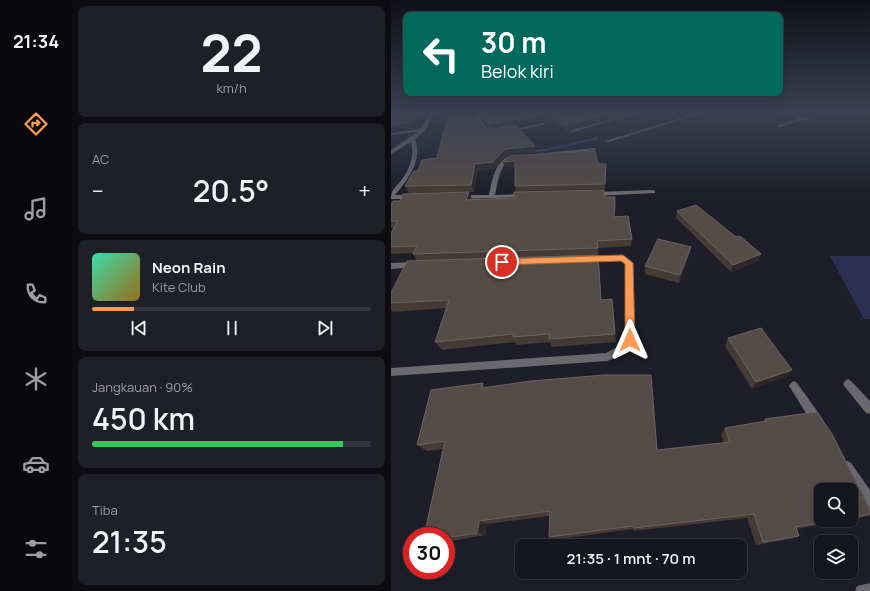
<!DOCTYPE html>
<html lang="id">
<meta charset="utf-8">
<style>
:root{--surface:#16161f;--page:#1f1f28;--text:#f1f3f6;--muted:#9e9fa4;--line:#35353d;--accent:#fe9c57}
body{margin:0;font-family:Manrope,sans-serif;background:var(--page);color:var(--text);height:100vh;display:flex;flex-direction:column;font-size:15px;white-space:nowrap}
*{box-sizing:border-box;margin:0}
p{font-size:13px;color:var(--muted)}
.icon{flex:none;width:22px;height:22px;fill:none;stroke:currentColor;stroke-width:2;stroke-linecap:round;stroke-linejoin:round}
.map{position:relative;flex:1;overflow:hidden}
.side{display:flex;flex-direction:column;gap:6px;padding:6px;background:#0c0c11;width:319px}
.side>*{flex:none}
.guide{position:absolute;left:12px;top:12px;width:380px;height:84px;border-radius:8px;box-shadow:0 4px 16px #0002,0 0 0 1px var(--line);background:#00695c;color:#fff;overflow:hidden}
.buttons{position:absolute;left:423px;top:483px;display:grid;gap:8px}
.buttons a{display:grid;place-items:center;width:44px;height:44px;border-radius:8px;background:var(--surface);box-shadow:0 4px 16px #0002,0 0 0 1px var(--line);font-size:20px}
.speed{position:absolute;left:12px;top:527px;display:flex;gap:8px;font-size:20px;font-weight:700;text-align:center}
.speed>*{display:grid;place-content:center;width:52px;height:52px;border-radius:50%;background:var(--surface);box-shadow:0 4px 16px #0002,0 0 0 1px var(--line);line-height:1}
.speed .limit{border:6px solid #d22;background:#fff;color:#111}
.pin{position:absolute;display:grid;place-items:center;width:34px;height:34px;color:#fff;margin:-17px;border:2px solid #fff;border-radius:50%;box-shadow:0 1px 4px #0007}
.me{position:absolute;width:44px;margin:-22px;rotate:0deg;stroke-linejoin:round;filter:drop-shadow(0 0 3px #0008)}
.turn{display:flex;align-items:center;gap:14px;height:84px;padding:0 12px;font-size:18px}
.turn .icon{width:52px;height:52px;stroke-width:2.5}
.turn b{display:block;font-size:28px;line-height:34px}
.big{font-size:30px;font-weight:600;line-height:1.1}
.side .tile{flex:1;display:flex;flex-direction:column;justify-content:center;gap:6px;min-width:0;padding:0 14px;border-radius:8px;background:var(--page)}
.side .dial{align-items:center;gap:0}
.dial b{font-size:52px;line-height:1}
.song{display:flex;align-items:center;gap:12px}
.cover{width:48px;height:48px;border-radius:6px;background:linear-gradient(135deg,hsl(160 70% 55%),hsl(40 70% 35%))}
.played{height:4px;border-radius:2px;background:linear-gradient(90deg,var(--accent) 15%,var(--line) 15%)}
.keys{display:flex;justify-content:space-around;direction:ltr}
.heat{display:flex;justify-content:space-between;align-items:center;font-size:22px;direction:ltr}
.charge{height:6px;border-radius:3px;background:linear-gradient(90deg,#34c759 90%,var(--line) 0)}
.trip{position:absolute;left:124px;top:539px;width:232px;height:40px;border-radius:8px;background:var(--surface);box-shadow:0 4px 16px #0002,0 0 0 1px var(--line);font-weight:600;line-height:40px;text-align:center}
main{display:flex;flex:1;min-height:0}
.tabs{display:flex;flex-direction:column;width:72px;justify-content:space-around;align-items:center;background:#09090c;color:var(--muted)}
.tabs .icon{width:28px;height:28px}
.tabs .active{color:var(--accent)}
.tabs b{font-size:18px;color:var(--text)}
.map>svg:first-child{display:block}
</style>
<main>
<nav class="tabs">
<b>21:34</b>
<svg class="icon active" aria-label="directions" viewBox="0 0 24 24"><path d="M12 3l9 9-9 9-9-9zM9 14v-3h6M13 9l2 2-2 2"/></svg>
<svg class="icon" aria-label="music" viewBox="0 0 24 24"><path d="M9 18V5l10-2v13"/><circle cx="6" cy="18" r="3"/><circle cx="16" cy="16" r="3"/></svg>
<svg class="icon" aria-label="phone" viewBox="0 0 24 24"><path d="M5 4h4l2 5-3 2q2 4 5 5l2-3 5 2v4C11 20 4 13 5 4z"/></svg>
<svg class="icon" aria-label="climate" viewBox="0 0 24 24"><path d="M12 3v18M4 7l16 10M4 17L20 7"/></svg>
<svg class="icon" aria-label="car" viewBox="0 0 24 24"><path d="M5 17H2v-5l4-1 3-4h7l3 4 3 1v5h-3M9 17h6M6 11h13"/><circle cx="7" cy="17" r="2"/><circle cx="17" cy="17" r="2"/></svg>
<svg class="icon" aria-label="filters" viewBox="0 0 24 24"><path d="M4 7h16M4 17h16"/><circle cx="9" cy="7" r="2"/><circle cx="15" cy="17" r="2"/></svg>
</nav>
<section class="side">
<div class="tile dial"><b>22</b><p>km/h</p></div>
<div class="tile"><p>AC</p>
<div class="heat"><a>−</a><b class="big">20.5°</b><a>+</a></div>
</div>
<div class="tile">
<div class="song"><i class="cover"></i><div><b>Neon Rain</b><p>Kite Club</p></div></div>
<div class="played"></div>
<div class="keys"><svg class="icon" aria-label="previous" viewBox="0 0 24 24"><path d="M18 5L8 12l10 7zM5 5v14"/></svg><svg class="icon" aria-label="pause" viewBox="0 0 24 24"><path d="M8 5v14M16 5v14"/></svg><svg class="icon" aria-label="next" viewBox="0 0 24 24"><path d="M6 5l10 7-10 7zM19 5v14"/></svg></div>
</div>
<div class="tile"><p>Jangkauan · 90%</p><b class="big">450 km</b><div class="charge"></div></div>
<div class="tile"><p>Tiba</p><b class="big">21:35</b></div>
</section>
<div class="map">
<svg width="479" height="591" viewBox="0 0 479 591">
<rect width="100%" height="100%" fill="#1d1e29"/>
<path fill="#2d3053" d="M 439,256 L 479,256 L 479,319 L 473,319 Z"/>
<g fill="none" stroke-linecap="round" stroke-linejoin="round">
<path fill="#393b6e" fill-rule="evenodd" d="M 65,112 L 66,112 L 66,114 L 0,122 L 0,120 Z
M 206,137 L 207,137 L 207,139 L 156,151 L 136,153 L 134,152 L 136,151 L 156,149 Z"/>
<path fill="#69696f" fill-rule="evenodd" d="M 457,379 L 460,381 L 479,401 L 479,414 L 475,413 L 454,387 L 452,384 L 454,381 Z"/>
<path fill="#69696f" fill-rule="evenodd" d="M 40,111 L 44,111 L 34,131 L 24,139 C 32,160 17,180 4,195 L 21,195 L 24,197 L 21,199 L 0,199 C 0,190 3,189 8,183 C 18,171 24,157 20,142 L 0,154 L 0,150 L 26,132 L 0,135 L 0,133 L 29,129 L 39,114 L 0,119 L 0,117 Z
M 85,111 L 89,111 L 90,119 L 99,133 L 99,134 L 95,134 L 86,119 Z
M 249,111 L 254,111 L 182,132 L 178,131 Z
M 313,111 L 318,111 L 218,142 L 214,141 Z
M 391,111 C 399,110 404,116 412,117 C 421,119 433,109 443,111 L 389,127 L 387,127 L 387,125 L 408,119 Z
M 151,123 L 153,123 L 153,125 L 118,132 L 116,131 Z
M 203,148 L 205,149 L 205,150 L 119,159 C 108,167 107,182 104,195 L 133,194 L 136,196 L 135,197 L 71,199 L 68,197 L 71,195 L 98,195 C 101,181 103,165 116,157 Z
M 262,190 L 264,191 L 264,193 L 203,196 L 200,194 L 203,192 Z
M 195,256 L 232,256 L 242,263 L 243,340 C 238,351 227,357 216,361 L 0,376 L 0,368 L 215,353 L 226,347 L 235,339 L 234,264 L 230,260 L 198,260 L 194,258 Z
M 24,262 L 27,263 L 28,265 L 27,267 L 0,269 L 0,263 Z
M 403,381 L 406,383 L 431,418 L 432,422 L 431,426 L 427,427 L 423,426 L 400,389 L 398,386 L 400,383 Z
M 456,461 L 460,463 L 479,490 L 479,507 L 475,505 L 452,471 L 450,467 L 452,463 Z"/>
<path fill="#69696f" fill-rule="evenodd" d="M 479,583 L 479,591 L 464,591 L 466,586 Z"/>
</g>
<path fill="#453a34" d="M 43,111 L 84,111 L 87,121 L 96,130 L 99,129 L 95,126 L 90,111 L 245,111 L 177,131 L 160,118 L 147,122 L 125,126 L 145,152 L 116,156 L 104,168 L 86,171 L 83,192 L 18,193 L 14,186 L 27,171 L 46,158 L 58,112 L 44,113 Z
M 112,162 L 207,164 L 215,169 L 214,189 L 125,191 L 124,186 L 124,166 L 114,167 Z
M 78,192 L 81,200 L 214,197 L 225,204 L 223,217 L 241,239 L 240,246 L 207,248 L 210,300 L 224,334 L 225,342 L 161,347 L 159,342 L 126,345 L 124,342 L 51,350 L 44,342 L 56,308 L 2,312 L 0,310 L 0,293 L 114,258 L 26,261 L 22,254 L 22,253 L 0,254 L 0,233 L 3,228 L 0,228 L 0,205 L 9,201 Z
M 286,211 L 345,237 L 370,254 L 367,261 L 340,272 L 285,218 Z
M 298,255 L 288,283 L 254,274 L 254,266 Z
M 337,338 L 401,370 L 395,377 L 361,389 L 334,346 Z
M 213,375 L 260,375 L 266,450 L 333,443 L 330,435 L 334,428 L 372,422 L 374,419 L 426,412 L 441,434 L 479,509 L 479,515 L 469,518 L 460,519 L 460,490 L 430,490 L 430,520 L 455,520 L 405,529 L 408,536 L 399,539 L 365,545 L 356,518 L 242,531 L 242,529 L 162,540 L 158,537 L 158,516 L 96,524 L 94,535 L 55,542 L 55,536 L 33,536 L 52,449 L 36,451 L 26,445 L 40,390 L 92,383 L 96,388 L 140,381 Z"/>
<path fill="#2e2828" d="M 0,111 L 33,111 L 19,113 L 21,118 L 20,128 L 0,131 Z
M 43,111 L 61,111 L 62,112 L 44,113 Z
M 225,111 L 245,111 L 177,131 L 176,125 Z
M 159,112 L 160,118 L 147,122 L 100,130 L 99,124 Z
M 144,146 L 145,152 L 116,156 L 104,168 L 86,171 L 83,192 L 80,185 L 84,164 L 114,149 Z
M 124,161 L 125,166 L 114,167 L 112,162 Z
M 78,192 L 81,199 L 78,206 L 75,200 Z
M 224,197 L 225,204 L 223,224 L 223,217 Z
M 300,247 L 298,255 L 288,283 L 289,275 Z
M 370,254 L 367,261 L 340,272 L 342,265 Z
M 401,370 L 395,377 L 361,389 L 365,382 Z
M 92,383 L 98,391 L 91,388 Z
M 88,521 L 96,524 L 94,535 L 86,533 Z"/>
<path fill="#554c47" stroke="#6a6360" d="M 58,111 L 83,111 L 87,121 L 96,130 L 124,125 L 144,146 L 114,149 L 102,162 L 84,164 L 80,185 L 14,186 L 23,171 L 27,171 L 31,160 L 46,158 Z
M 90,111 L 225,111 L 176,125 L 159,112 L 145,116 L 99,124 L 93,120 Z
M 19,112 L 17,122 L 0,125 L 0,114 Z
M 204,151 L 207,164 L 215,164 L 214,184 L 124,186 L 124,161 L 112,162 L 118,156 Z
M 213,190 L 213,197 L 224,197 L 223,217 L 237,216 L 241,239 L 206,241 L 207,248 L 22,254 L 26,246 L 0,247 L 0,233 L 7,221 L 0,221 L 0,205 L 2,201 L 9,201 L 12,194 L 78,192 L 75,200 L 123,198 L 123,192 Z
M 305,205 L 345,237 L 349,236 L 370,254 L 342,265 L 286,211 Z
M 267,239 L 300,247 L 289,275 L 254,266 Z
M 207,255 L 210,300 L 221,299 L 224,334 L 158,339 L 159,334 L 122,337 L 123,334 L 44,342 L 58,300 L 0,303 L 0,293 L 16,261 Z
M 370,328 L 401,370 L 365,382 L 337,338 Z
M 213,375 L 260,375 L 266,450 L 339,442 L 334,428 L 375,421 L 374,419 L 426,412 L 441,434 L 479,509 L 479,514 L 460,518 L 460,490 L 430,490 L 430,520 L 446,520 L 405,527 L 408,536 L 372,542 L 363,514 L 243,528 L 242,526 L 158,537 L 159,511 L 88,521 L 86,533 L 55,538 L 55,536 L 33,536 L 54,441 L 26,445 L 40,390 L 92,383 L 91,388 L 140,381 Z"/>
<linearGradient id="sky" x2="0" y2="1"><stop stop-color="#101017"/><stop offset="0.58" stop-color="#3a4154"/><stop offset="1" stop-color="#3a4154" stop-opacity="0"/></linearGradient>
<rect width="479" height="193" fill="url(#sky)"/>
<path fill="#fe9c57" stroke="#a56539" d="M 232,255 L 242,263 L 244,340 L 239,344 L 234,340 L 234,264 L 230,261 L 111,265 L 107,262 L 111,259 Z"/>
</svg>
<div class="buttons">
<a><svg class="icon" aria-label="search" viewBox="0 0 24 24"><circle cx="10" cy="10" r="6"/><path d="M15 15l6 6"/></svg></a>
<a><svg class="icon" aria-label="layers" viewBox="0 0 24 24"><path d="M12 4l9 5-9 5-9-5zM3 14l9 5 9-5"/></svg></a>
</div>
<div class="speed"><div class="limit">30</div></div>
<div class="pin" style="left:111px;top:262px;background:#d93025"><svg class="icon" aria-label="arrive" viewBox="0 0 24 24"><path d="M6 21V4h12l-3 4 3 4H6"/></svg></div>
<svg class="me" style="left:239px;top:340px" viewBox="-20 -20 40 40"><path d="M0-17L14 15 0 8-14 15z" fill="#fe9c57" stroke="#fff" stroke-width="4"/></svg>
<div class="trip">21:35 · 1 mnt · 70 m</div>
<div class="guide">
<div class="turn"><svg class="icon" aria-label="left" viewBox="0 0 24 24"><path d="M17 20v-9H6M10 6l-5 5 5 5"/></svg><div><b>30 m</b>Belok kiri</div></div>
</div>
</div>
</main>
